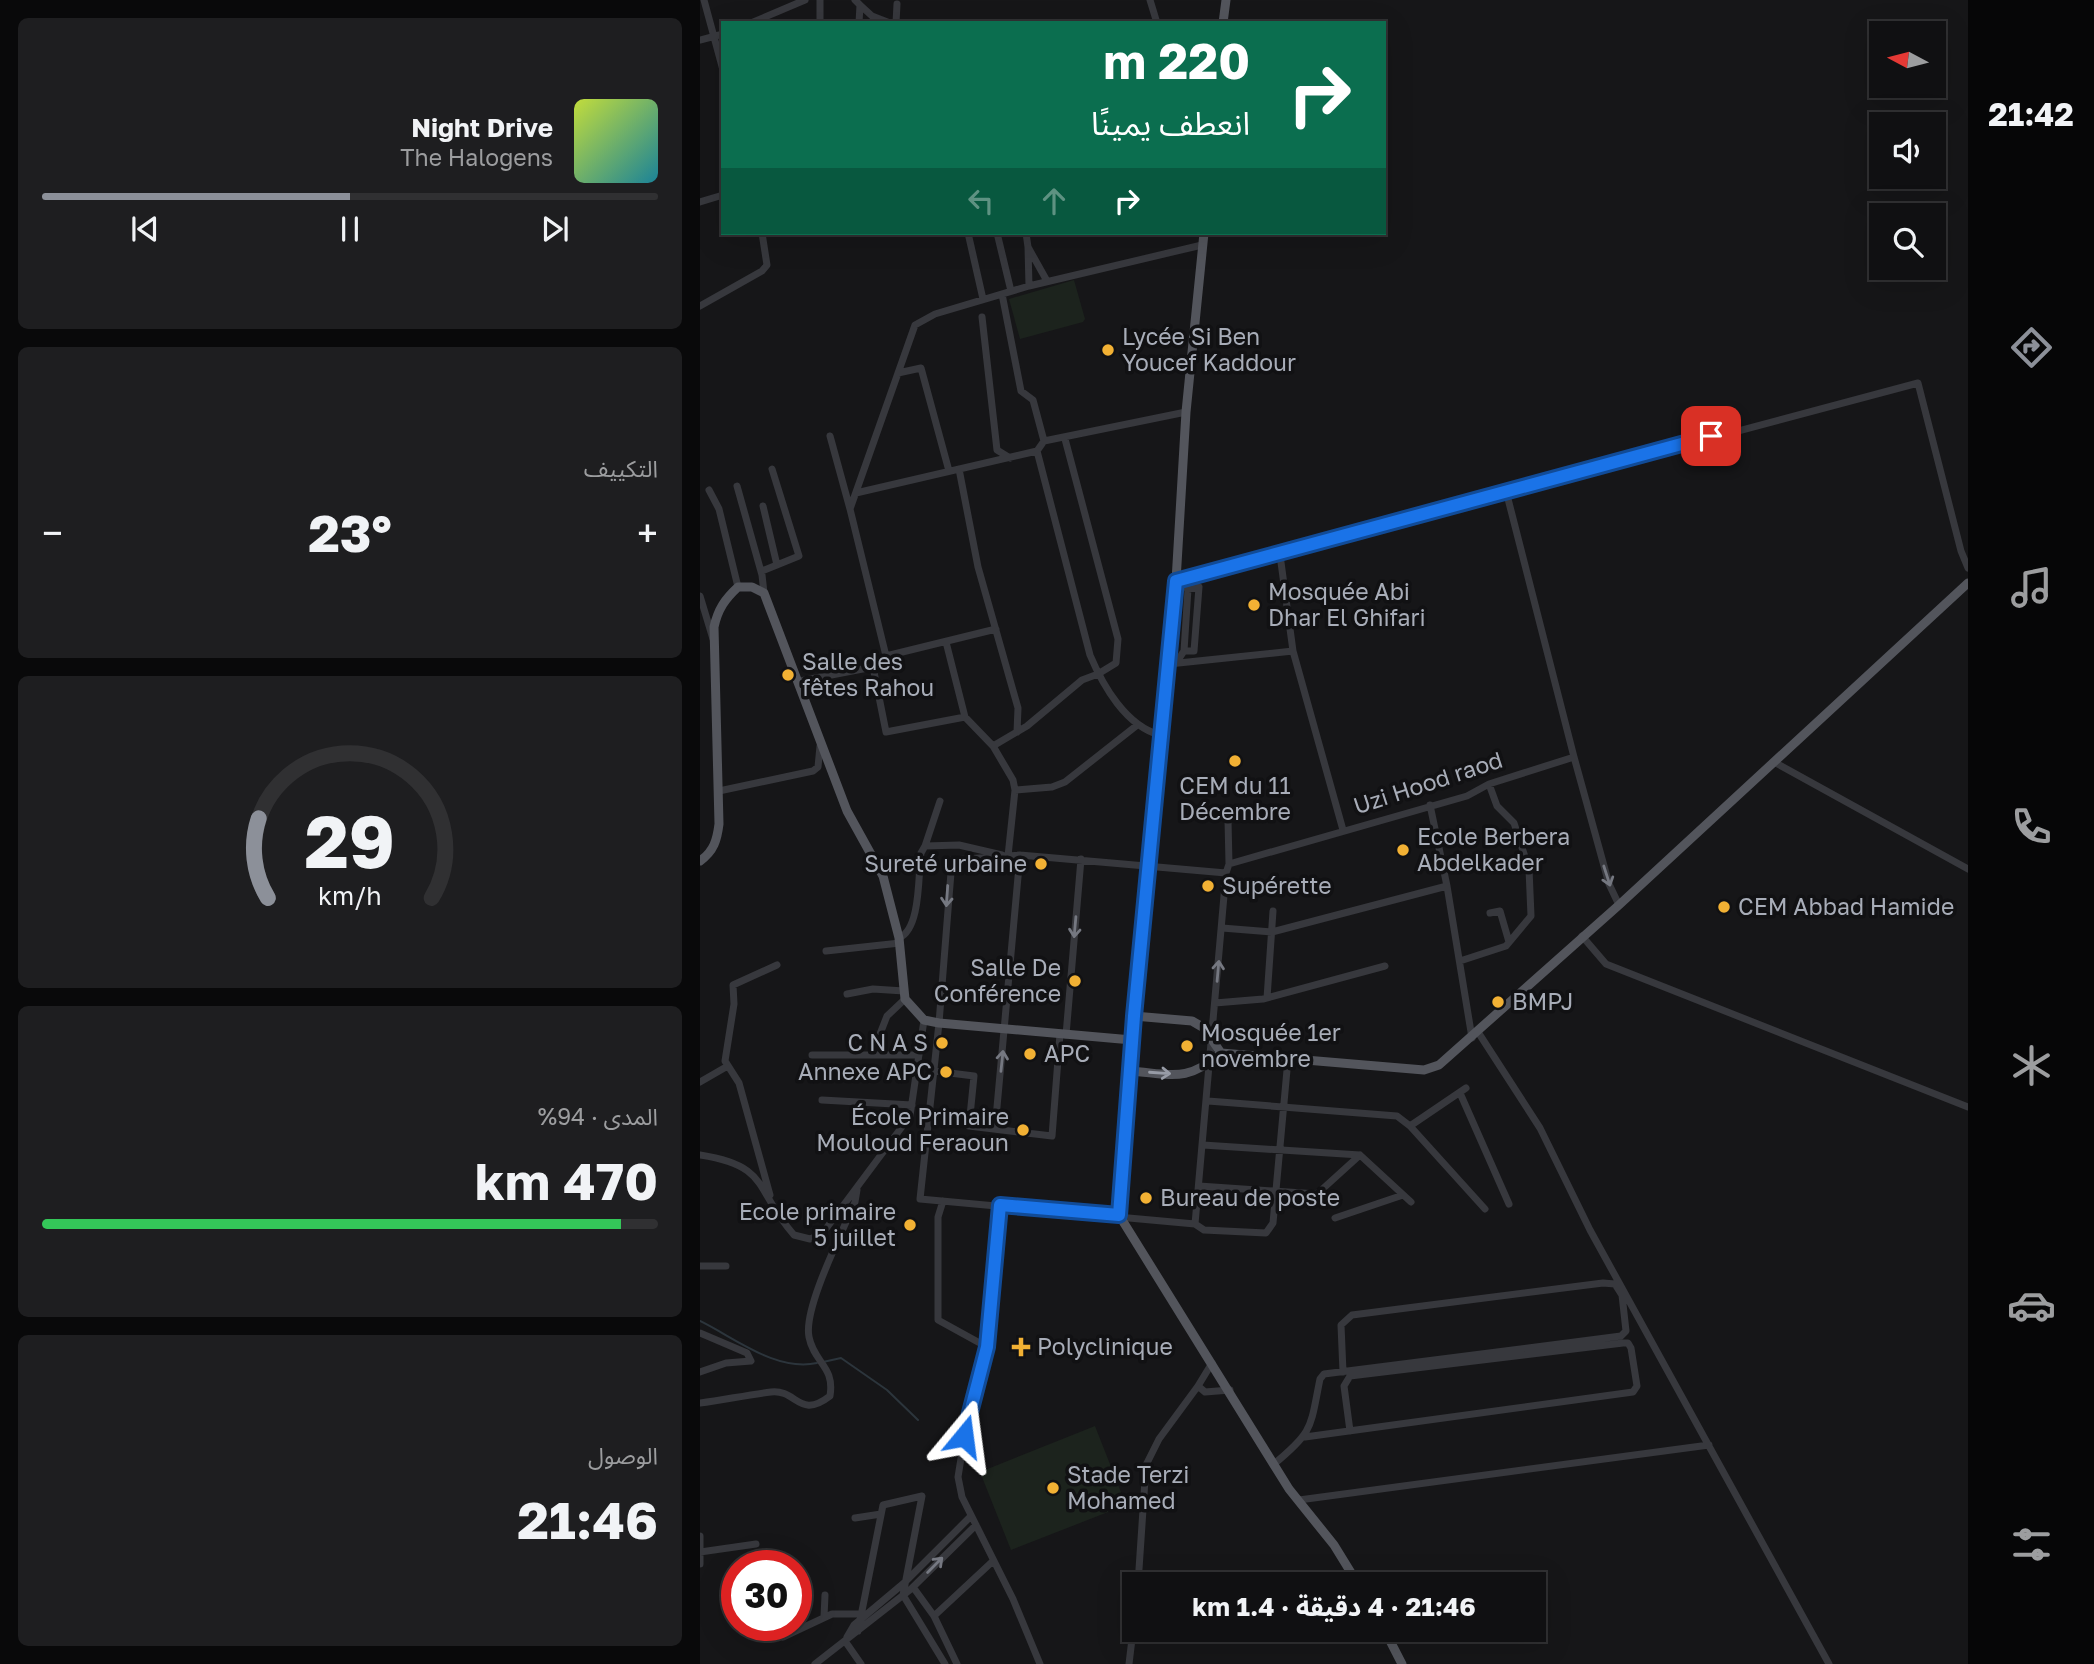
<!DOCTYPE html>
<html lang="ar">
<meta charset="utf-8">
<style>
:root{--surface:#101012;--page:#1e1e20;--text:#f1f3f6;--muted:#9c9d9f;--line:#303032;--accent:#8c9099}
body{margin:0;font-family:"Golos Text","Noto Sans Arabic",sans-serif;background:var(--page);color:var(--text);direction:rtl;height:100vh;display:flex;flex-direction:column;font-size:26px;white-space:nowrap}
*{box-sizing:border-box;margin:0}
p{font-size:23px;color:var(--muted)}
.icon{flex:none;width:38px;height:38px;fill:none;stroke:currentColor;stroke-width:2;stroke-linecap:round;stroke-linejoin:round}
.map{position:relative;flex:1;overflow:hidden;direction:ltr}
.details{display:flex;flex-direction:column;gap:18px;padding:18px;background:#09090a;width:700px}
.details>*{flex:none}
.guide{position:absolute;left:21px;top:21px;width:665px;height:214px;border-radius:0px;box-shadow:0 7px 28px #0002,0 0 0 2px var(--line);direction:rtl;background:#0b6e4f;color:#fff;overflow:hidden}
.needle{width:46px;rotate:277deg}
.fabs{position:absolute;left:1169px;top:21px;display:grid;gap:14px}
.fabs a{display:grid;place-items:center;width:77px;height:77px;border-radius:0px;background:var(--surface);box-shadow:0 7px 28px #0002,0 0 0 2px var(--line);font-size:35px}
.speed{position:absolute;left:21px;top:1550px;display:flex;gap:14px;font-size:35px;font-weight:700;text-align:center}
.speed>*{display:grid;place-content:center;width:91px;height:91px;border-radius:50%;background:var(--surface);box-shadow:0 7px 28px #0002,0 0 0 2px var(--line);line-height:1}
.speed .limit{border:10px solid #d22;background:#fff;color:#111}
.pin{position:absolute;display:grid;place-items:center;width:60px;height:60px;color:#fff;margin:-30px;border-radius:14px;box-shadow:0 4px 10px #0006}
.me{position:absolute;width:77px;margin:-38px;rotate:16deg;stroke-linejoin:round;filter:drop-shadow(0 0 5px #0008)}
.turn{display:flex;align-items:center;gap:24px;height:147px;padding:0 21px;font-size:32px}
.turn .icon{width:91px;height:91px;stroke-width:2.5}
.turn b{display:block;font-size:49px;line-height:60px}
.lanes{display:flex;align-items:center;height:66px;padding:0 21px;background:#0003;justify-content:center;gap:35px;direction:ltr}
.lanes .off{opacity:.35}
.big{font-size:52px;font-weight:700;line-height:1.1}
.details .tile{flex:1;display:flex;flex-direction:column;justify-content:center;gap:10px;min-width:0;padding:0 24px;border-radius:10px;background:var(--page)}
.details .dial{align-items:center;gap:0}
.dial svg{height:182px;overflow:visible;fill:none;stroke:var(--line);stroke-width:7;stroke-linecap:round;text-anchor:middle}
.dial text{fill:var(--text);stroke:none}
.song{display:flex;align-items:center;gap:21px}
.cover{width:84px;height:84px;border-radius:10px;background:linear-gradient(135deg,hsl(70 70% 55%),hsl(190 70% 35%))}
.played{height:7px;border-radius:4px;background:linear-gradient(90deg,var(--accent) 50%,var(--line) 50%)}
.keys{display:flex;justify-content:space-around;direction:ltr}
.heat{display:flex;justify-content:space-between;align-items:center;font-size:38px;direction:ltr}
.charge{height:10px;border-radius:5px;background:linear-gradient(90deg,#34c759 94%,var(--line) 0)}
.trip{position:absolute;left:422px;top:1572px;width:424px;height:70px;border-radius:0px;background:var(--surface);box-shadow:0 7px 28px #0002,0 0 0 2px var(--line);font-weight:700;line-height:70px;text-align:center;direction:rtl}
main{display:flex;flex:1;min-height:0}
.tabs{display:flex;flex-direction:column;width:126px;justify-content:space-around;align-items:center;background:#060607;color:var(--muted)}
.tabs .icon{width:49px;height:49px}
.tabs .current{color:var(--accent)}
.tabs b{font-size:32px;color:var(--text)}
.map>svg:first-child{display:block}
</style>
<main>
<nav class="tabs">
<b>21:42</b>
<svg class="icon current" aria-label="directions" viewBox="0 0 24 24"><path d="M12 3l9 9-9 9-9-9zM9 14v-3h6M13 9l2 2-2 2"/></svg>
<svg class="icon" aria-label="music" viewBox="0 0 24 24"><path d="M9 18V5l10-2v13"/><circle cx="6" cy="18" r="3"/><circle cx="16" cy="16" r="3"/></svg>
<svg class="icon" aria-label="phone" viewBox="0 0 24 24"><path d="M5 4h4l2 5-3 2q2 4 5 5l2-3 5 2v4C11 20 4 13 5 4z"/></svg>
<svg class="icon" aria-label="climate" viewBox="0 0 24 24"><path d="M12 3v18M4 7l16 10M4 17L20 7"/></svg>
<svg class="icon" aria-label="car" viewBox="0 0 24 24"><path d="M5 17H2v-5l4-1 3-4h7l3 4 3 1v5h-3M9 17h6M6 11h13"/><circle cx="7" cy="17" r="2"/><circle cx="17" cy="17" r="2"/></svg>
<svg class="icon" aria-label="filters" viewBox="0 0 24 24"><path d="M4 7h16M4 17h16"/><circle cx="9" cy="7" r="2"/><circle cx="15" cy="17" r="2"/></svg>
</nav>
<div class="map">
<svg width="1268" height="1664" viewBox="0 0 1268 1664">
<rect width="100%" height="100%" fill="#161618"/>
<path fill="#1c231d" d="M 374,280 L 385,319 L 383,322 L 320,339 L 309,299 Z
M 395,1426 L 426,1505 L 311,1550 L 280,1472 Z"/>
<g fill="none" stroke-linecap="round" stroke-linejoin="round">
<path stroke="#2c353c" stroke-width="2" d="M 0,1321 C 35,1338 76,1372 117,1363
M 123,1362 L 141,1358 L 187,1390 L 218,1420"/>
<path stroke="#37383d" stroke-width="7" d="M 4,0 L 23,70
M 155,0 L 160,5 L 159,23
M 450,0 L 457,23
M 160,5 L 172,16 L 190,23
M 51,23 L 105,0
M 120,23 L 120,0
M 196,23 L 197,4
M 0,40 L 23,34
M 0,202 L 23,195
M 268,233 L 283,299
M 297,233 L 311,291
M 326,233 L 328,247
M 329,286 L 328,247 L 347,281
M 302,294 L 321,391 L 333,400 L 344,441
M 0,306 L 62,271 L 67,265 L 62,233
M 282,317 L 297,450 L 310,458
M 198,373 L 221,368 L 249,471
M 130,436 L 150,509
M 337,451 L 390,655 C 403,686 426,726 460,735
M 259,469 L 278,567 L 318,708 L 317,732
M 37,486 L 62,575 L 64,593
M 9,490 L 19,509 L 38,587
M 806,491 L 874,757
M 156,493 L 337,451 L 344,441 L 486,412
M 63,506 L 77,565
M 580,555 L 593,651 L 643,830
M 62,571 L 99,556 L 72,469
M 476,581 L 1218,383 L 1261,551 L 1268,568
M 0,596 L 13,639
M 246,642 L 265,717
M 484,651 L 494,651 L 499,587 L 488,589
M 186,656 L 296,629
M 476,663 L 484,651 L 488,589 L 476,581
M 469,664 L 593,651
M 173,667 L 186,732 L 265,717 L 293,746 L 327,726 L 382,680 L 398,674 L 416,663 L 418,639 L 365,439
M 100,681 L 173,667 L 186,656 L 150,509 L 215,325 L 235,314 L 329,286 L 502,245
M 293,746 L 313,780 L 315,790 L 308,856
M 1074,762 L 1268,869
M 315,790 L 352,787 L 365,782 L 436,726
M 19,791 L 113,771 L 118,767 L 120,746
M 730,805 L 747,886 L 772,1038
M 528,820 L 529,864
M 225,846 L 240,801
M 790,913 L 800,911 L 809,942
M 522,928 L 572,932 L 747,886
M 882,936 L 906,964 L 1268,1107
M 199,938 C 221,929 218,875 221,853 L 225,846 L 259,845 L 302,855
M 126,951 L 200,943
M 760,961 L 806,946 L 831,916 L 829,869 L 814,823 L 797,806 L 789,784
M 147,994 L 173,989 L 204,991
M 567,998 L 573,911
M 515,1003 L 563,999 L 685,966
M 778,1032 L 840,1128 L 890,1230 L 1129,1664
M 366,1035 L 381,859
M 178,1039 L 187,1016 L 205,999
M 112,1055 L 219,1055
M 588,1059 L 573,1223 L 566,1233 L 504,1230 L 495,1224 L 220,1199 L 239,1023 L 252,860 L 320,855 L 526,873 L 529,864 L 767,796 L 789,784 L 874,757 L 909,884 L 919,905
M 234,1071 L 274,1076 L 269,1126 L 352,1136 L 360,1034
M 0,1082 L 26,1067
M 760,1093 L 809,1204
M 122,1100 L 212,1105
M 508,1101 L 697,1116 L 710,1126 L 766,1088
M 710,1126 L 785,1209
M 295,1129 L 320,855
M 503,1145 L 660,1155 L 711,1202
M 0,1155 C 71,1166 54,1190 94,1235 L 110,1239 L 122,1234 L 210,1116 L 224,1020
M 499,1186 L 617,1194 L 660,1155
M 70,1195 L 39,1083 L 25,1061 L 34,1004 L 33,985 L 77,965
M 243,1201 L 238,1217 L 238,1320 L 287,1347
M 300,1205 L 287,1347 L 277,1395 L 268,1415 L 258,1477 L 262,1497 L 313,1599 L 340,1664
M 635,1218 L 703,1195
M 495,1224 L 526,873
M 0,1266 L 26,1266
M 0,1333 L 47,1353 L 51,1361 L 26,1363 L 0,1372
M 512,1363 L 498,1386 L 505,1392 L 530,1390
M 0,1403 C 23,1400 47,1395 71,1392 C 97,1389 99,1420 130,1396 C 135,1366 114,1363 109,1337 C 103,1308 143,1231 155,1202 L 157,1190
M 605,1437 L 933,1392 L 937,1386 L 931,1348 L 928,1343 L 923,1343 L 650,1376 L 644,1386 L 650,1431
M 574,1464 C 614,1431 610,1428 620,1379 L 624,1374 L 921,1336 L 926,1331 L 922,1295 L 915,1284 L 903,1283 L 652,1315 L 641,1325 L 643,1372
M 599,1500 L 1009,1445
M 155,1518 L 181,1514
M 0,1536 L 0,1564
M 0,1552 L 56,1544
M 438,1584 L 446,1465 L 459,1439 L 498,1386
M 213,1587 L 234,1616 L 257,1664
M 234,1616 L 293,1561
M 124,1617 L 125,1595
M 158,1631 L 183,1505 L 222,1496 L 203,1595 L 245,1664
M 83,1637 L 132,1614 L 160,1614
M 147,1637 L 154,1625 L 204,1583 L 271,1516
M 145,1641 L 161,1664
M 115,1664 L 211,1589 L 276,1525
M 429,1664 L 434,1622"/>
<path stroke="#53555c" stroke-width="9" d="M 523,23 L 526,0
M 504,233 L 486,412 L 476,581 L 447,865 L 419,1215 L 589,1489 L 634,1545 L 658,1584
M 0,861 C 14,851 17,840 19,824 L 14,627 C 18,609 25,599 38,587 L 52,587 L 64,593 L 147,811 L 183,876 L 199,938 L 205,999 L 224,1020 L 239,1023 L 432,1040
M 434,1016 L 492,1021 L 504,1028 L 521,1053
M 430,1071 C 471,1074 487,1083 521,1053 L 724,1070 L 739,1065 L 919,905 L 1268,583
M 684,1629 L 702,1664"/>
</g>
<defs><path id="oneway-shaft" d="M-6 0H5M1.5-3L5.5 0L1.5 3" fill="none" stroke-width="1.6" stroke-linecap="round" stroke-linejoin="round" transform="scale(1.75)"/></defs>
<g stroke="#757881">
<use href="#oneway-shaft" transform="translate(907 876) rotate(72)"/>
<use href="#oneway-shaft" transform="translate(247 896) rotate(94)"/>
<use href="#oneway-shaft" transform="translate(375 927) rotate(95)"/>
<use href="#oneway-shaft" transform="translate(518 971) rotate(-85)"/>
<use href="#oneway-shaft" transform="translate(302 1061) rotate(-84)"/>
<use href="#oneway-shaft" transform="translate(235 1565) rotate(-45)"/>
</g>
<use stroke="#979ba6" href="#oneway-shaft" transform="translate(460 1073) rotate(4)"/>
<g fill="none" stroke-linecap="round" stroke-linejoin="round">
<defs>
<path id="route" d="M 264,1436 L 287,1347 L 300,1205 L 419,1215 L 434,1016 L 476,581 L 1011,436"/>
</defs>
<use href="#route" stroke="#114b97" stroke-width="18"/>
<use href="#route" stroke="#1a73e8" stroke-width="12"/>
</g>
<g fill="#f2b134" stroke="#111113" stroke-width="2.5">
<circle cx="408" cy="350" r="7"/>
<circle cx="554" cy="605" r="7"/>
<circle cx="88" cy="675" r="7"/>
<circle cx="535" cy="761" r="7"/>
<circle cx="703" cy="850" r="7"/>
<circle cx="341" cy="864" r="7"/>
<circle cx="508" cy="886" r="7"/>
<circle cx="1024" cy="907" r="7"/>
<circle cx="375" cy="981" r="7"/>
<circle cx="798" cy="1002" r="7"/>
<circle cx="242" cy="1043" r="7"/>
<circle cx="487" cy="1046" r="7"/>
<circle cx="330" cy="1054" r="7"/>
<circle cx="246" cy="1072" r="7"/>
<circle cx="323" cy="1130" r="7"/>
<circle cx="446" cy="1198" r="7"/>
<circle cx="210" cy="1225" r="7"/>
<path d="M317.5 1336.5h7v7h7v7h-7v7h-7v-7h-7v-7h7z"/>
<circle cx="353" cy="1488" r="7"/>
</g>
<g text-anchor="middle" stroke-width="7" stroke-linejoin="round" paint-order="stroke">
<g font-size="23" fill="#a8adb8" stroke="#111113" text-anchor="start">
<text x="422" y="345">Lycée Si Ben<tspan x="422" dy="26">Youcef Kaddour</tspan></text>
<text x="568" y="600">Mosquée Abi<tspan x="568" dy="26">Dhar El Ghifari</tspan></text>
<text x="102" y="670">Salle des<tspan x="102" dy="26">fêtes Rahou</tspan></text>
<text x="535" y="794" text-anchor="middle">CEM du 11<tspan x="535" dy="26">Décembre</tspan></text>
<text x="717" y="845">Ecole Berbera<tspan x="717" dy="26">Abdelkader</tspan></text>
<text x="327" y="872" text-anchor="end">Sureté urbaine</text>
<text x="522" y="894">Supérette</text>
<text x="1038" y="915">CEM Abbad Hamide</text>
<text x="361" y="976" text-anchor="end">Salle De<tspan x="361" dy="26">Conférence</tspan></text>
<text x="812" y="1010">BMPJ</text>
<text x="501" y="1041">Mosquée 1er<tspan x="501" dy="26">novembre</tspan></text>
<text x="228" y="1051" text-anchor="end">C N A S</text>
<text x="344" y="1062">APC</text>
<text x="232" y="1080" text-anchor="end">Annexe APC</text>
<text x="309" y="1125" text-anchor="end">École Primaire<tspan x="309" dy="26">Mouloud Feraoun</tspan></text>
<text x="460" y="1206">Bureau de poste</text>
<text x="196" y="1220" text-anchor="end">Ecole primaire<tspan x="196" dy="26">5 juillet</tspan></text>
<text x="337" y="1355">Polyclinique</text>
<text x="367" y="1483">Stade Terzi<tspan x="367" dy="26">Mohamed</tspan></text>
</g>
<g font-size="23" fill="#a8adb8" stroke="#111113">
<text transform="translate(728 783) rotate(-18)" y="8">Uzi Hood raod</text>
</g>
</g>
</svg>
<div class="fabs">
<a><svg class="needle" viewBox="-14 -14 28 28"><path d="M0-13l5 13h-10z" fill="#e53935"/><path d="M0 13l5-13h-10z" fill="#9c9d9f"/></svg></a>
<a><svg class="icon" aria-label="sound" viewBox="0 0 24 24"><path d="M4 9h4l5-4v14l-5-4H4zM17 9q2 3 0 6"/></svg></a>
<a><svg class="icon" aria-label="search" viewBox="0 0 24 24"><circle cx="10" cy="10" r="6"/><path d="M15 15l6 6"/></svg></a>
</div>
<div class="speed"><div class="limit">30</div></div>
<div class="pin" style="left:1011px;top:436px;background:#d93025"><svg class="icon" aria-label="arrive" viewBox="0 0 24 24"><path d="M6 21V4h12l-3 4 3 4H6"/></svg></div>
<svg class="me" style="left:264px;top:1436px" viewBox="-20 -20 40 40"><path d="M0-17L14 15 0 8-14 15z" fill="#1a73e8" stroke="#fff" stroke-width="4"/></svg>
<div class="trip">21:46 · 4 دقيقة · 1.4 km</div>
<div class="guide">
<div class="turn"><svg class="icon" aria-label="right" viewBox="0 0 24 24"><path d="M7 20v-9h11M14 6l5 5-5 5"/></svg><div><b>220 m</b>انعطف يمينًا</div></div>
<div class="lanes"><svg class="icon off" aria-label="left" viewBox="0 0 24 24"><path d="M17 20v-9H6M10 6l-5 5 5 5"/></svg><svg class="icon off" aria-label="ahead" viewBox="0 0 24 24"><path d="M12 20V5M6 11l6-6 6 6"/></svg><svg class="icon" aria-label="right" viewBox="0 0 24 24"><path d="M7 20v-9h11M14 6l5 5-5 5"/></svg></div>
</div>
</div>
<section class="details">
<div class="tile">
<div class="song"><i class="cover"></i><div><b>Night Drive</b><p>The Halogens</p></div></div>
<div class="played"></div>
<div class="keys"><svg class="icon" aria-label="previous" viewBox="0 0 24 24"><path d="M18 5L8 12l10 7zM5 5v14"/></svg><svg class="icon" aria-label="pause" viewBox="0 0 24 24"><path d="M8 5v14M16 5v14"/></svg><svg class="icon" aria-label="next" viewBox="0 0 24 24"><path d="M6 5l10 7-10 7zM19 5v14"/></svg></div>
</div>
<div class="tile"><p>التكييف</p>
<div class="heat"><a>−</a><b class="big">23°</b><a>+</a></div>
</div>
<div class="tile dial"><svg viewBox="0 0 100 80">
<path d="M14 69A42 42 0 1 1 86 69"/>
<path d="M14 69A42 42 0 0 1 10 34" stroke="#8c9099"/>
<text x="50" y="56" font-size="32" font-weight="700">29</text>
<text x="50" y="72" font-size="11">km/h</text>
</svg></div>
<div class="tile"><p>المدى · 94%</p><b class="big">470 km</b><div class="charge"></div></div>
<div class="tile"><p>الوصول</p><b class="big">21:46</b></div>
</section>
</main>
